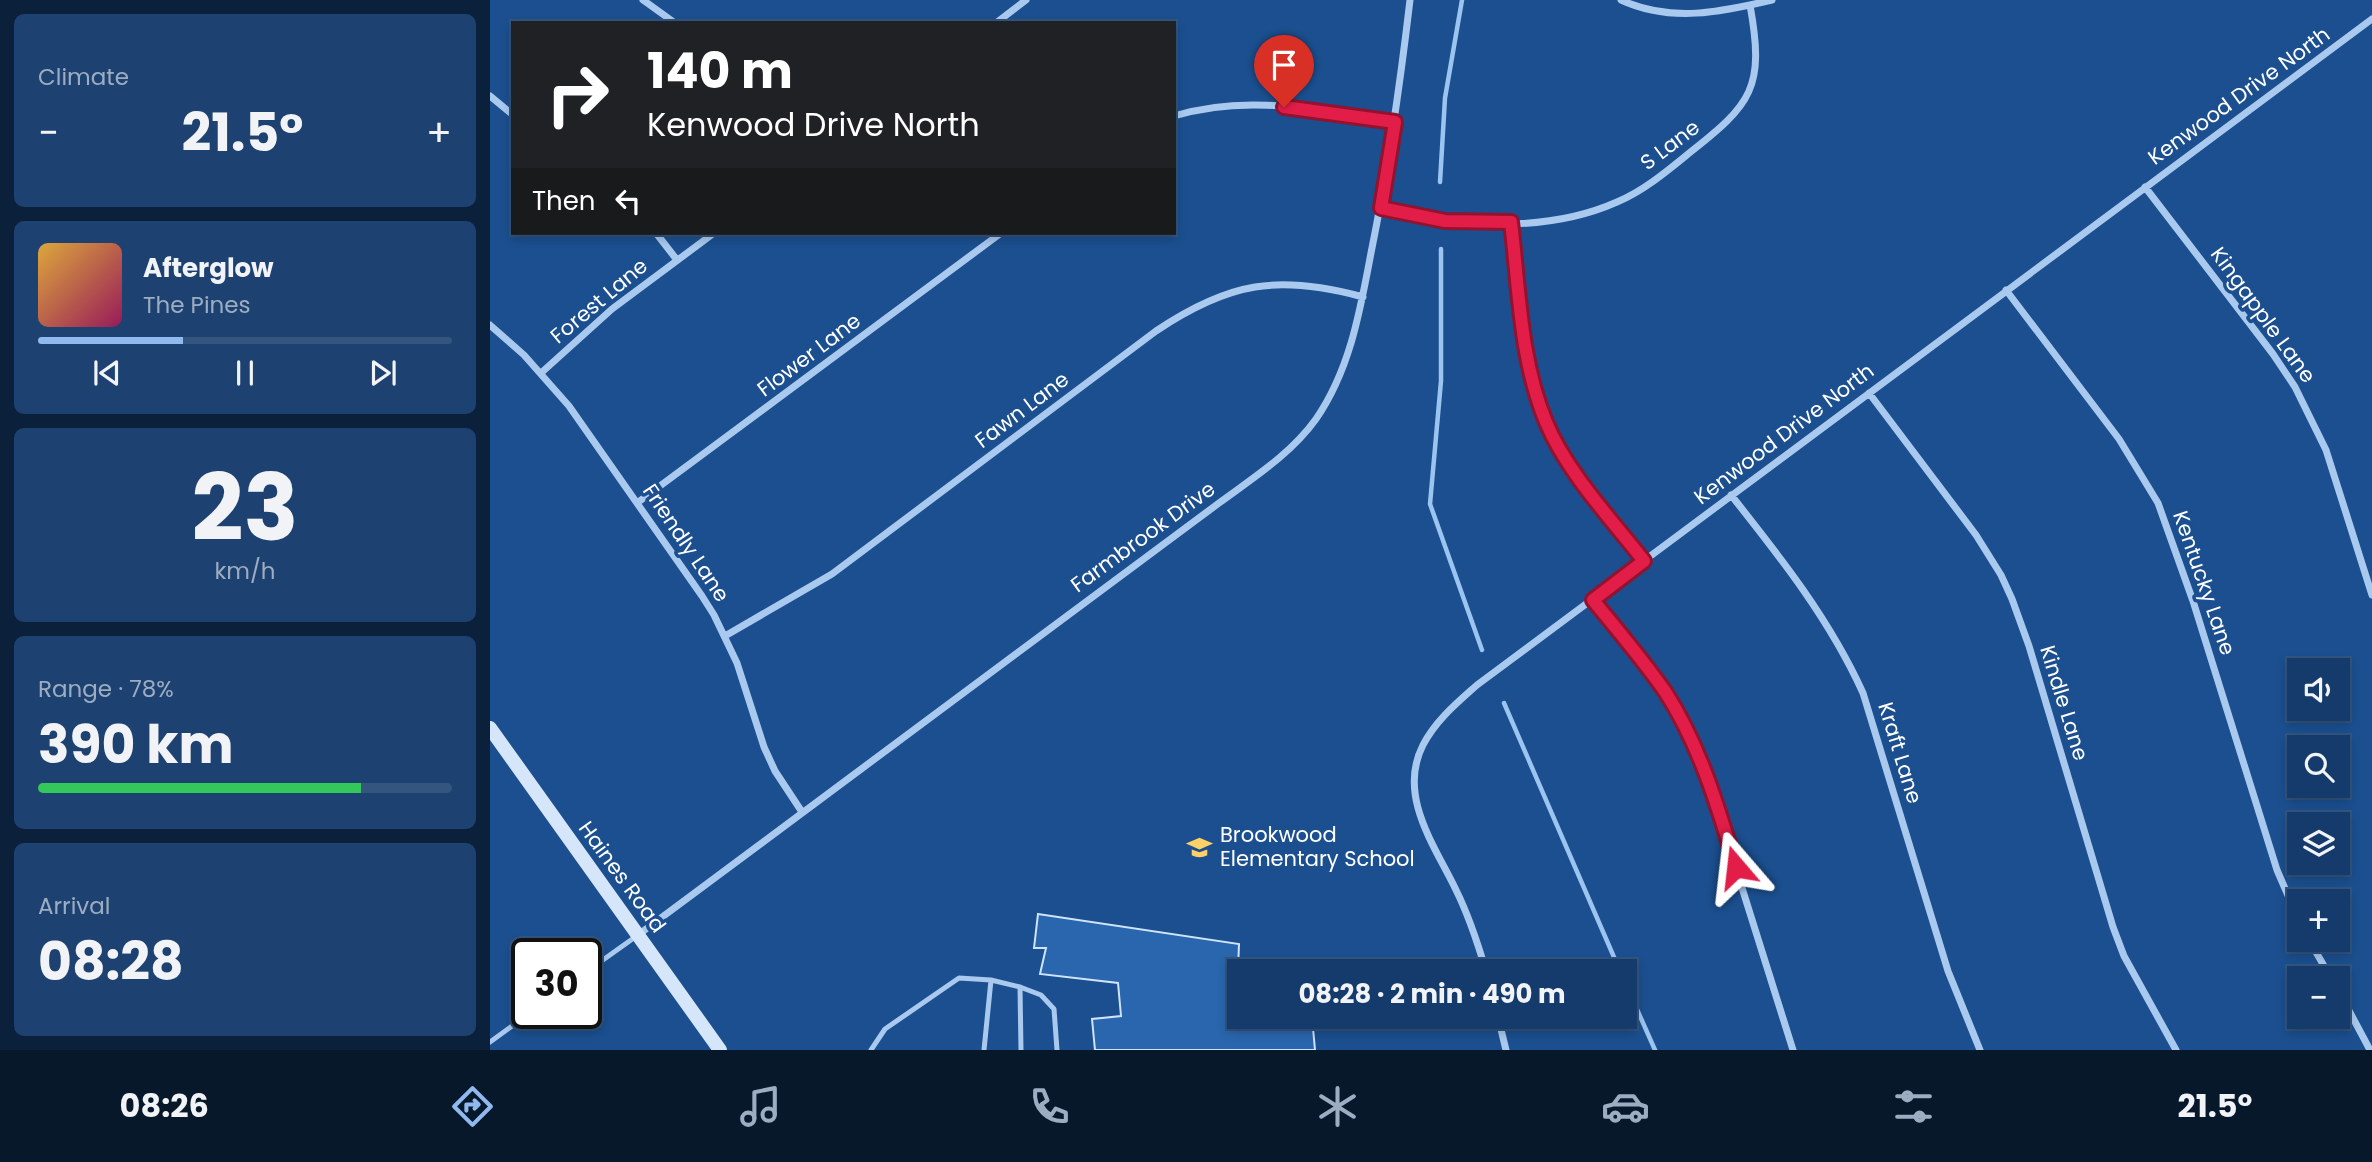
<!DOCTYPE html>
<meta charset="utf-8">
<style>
:root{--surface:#143b6b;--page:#1d4271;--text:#f1f3f6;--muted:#9dadc1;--line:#33557e;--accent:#90b9f0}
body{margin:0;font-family:Poppins,sans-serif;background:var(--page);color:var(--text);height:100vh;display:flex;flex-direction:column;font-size:26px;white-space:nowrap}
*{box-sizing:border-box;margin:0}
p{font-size:23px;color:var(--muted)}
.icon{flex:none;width:38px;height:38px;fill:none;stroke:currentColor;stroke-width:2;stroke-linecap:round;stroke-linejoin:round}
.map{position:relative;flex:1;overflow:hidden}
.panel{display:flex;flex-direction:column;gap:14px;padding:14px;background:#0b203b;width:490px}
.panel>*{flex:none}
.banner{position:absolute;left:21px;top:21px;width:665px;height:214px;border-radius:0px;box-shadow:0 4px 10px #0003,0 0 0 2px var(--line);background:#202124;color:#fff;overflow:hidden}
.fabs{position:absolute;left:1797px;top:658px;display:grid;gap:14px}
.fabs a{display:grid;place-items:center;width:63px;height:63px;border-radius:0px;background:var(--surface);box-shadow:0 4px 10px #0003,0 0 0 2px var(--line);font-size:35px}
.speed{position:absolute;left:21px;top:938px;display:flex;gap:14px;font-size:35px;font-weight:700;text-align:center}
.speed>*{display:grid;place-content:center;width:91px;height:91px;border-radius:50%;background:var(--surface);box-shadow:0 4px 10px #0003,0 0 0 2px var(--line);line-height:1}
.speed .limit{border:4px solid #111;border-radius:10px;background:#fff;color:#111}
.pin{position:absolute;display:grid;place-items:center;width:60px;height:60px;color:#fff;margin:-72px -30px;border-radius:50% 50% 50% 0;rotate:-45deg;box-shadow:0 0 7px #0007}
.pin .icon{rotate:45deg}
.me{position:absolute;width:77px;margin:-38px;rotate:343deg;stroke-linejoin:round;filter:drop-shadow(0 0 5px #0008)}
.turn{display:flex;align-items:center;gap:24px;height:147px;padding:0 21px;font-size:32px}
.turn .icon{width:91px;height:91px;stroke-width:2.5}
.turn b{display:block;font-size:49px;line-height:60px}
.then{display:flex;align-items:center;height:66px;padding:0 21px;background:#0003;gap:14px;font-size:26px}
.big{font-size:52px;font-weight:700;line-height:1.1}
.panel .card{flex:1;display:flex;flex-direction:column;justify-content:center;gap:10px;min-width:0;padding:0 24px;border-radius:10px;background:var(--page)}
.panel .dial{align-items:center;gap:0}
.dial b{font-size:91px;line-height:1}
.song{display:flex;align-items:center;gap:21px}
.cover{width:84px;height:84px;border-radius:10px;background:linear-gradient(135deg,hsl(40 70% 55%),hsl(330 70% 35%))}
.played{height:7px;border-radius:4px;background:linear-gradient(90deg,var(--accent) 35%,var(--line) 35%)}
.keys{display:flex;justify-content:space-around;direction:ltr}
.heat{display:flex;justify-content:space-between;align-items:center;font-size:38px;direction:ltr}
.charge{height:10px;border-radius:5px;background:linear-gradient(90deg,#34c759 78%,var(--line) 0)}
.trip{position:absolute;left:737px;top:959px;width:410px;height:70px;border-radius:0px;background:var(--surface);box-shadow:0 4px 10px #0003,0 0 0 2px var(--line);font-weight:700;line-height:70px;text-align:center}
.tabs{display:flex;height:112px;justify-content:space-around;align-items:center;background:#08182b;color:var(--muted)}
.tabs .icon{width:49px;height:49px}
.tabs .active{color:var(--accent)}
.tabs b{font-size:32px;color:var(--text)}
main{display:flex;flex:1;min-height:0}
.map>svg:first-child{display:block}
</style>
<main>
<section class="panel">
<div class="card"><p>Climate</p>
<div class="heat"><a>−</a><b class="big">21.5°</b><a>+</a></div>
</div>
<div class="card">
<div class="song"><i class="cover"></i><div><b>Afterglow</b><p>The Pines</p></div></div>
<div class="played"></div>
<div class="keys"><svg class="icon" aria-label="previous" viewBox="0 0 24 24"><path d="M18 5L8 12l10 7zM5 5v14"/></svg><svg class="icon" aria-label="pause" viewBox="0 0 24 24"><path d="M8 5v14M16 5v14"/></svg><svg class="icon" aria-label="next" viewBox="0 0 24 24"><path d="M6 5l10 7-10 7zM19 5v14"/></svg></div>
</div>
<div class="card dial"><b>23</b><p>km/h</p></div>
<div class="card"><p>Range · 78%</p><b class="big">390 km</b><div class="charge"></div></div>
<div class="card"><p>Arrival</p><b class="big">08:28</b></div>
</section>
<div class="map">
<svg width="1882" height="1050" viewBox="0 0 1882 1050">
<rect width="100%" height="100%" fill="#1b4f8f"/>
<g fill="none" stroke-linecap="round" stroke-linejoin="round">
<path stroke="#9cc4f0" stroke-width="4.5" d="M 950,182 L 955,98 L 972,0
M 951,249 L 951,381 L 940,504 L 992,650
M 1014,703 L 1130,971
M 1134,980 L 1165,1050"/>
</g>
<path fill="#2a66ad" stroke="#cfe3fa" stroke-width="2" d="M 548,914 L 749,944 L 748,970 L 746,977 L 739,976 L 742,1010 L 749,1010 L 749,1017 L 822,1017 L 825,1050 L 605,1050 L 602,1019 L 631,1016 L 628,983 L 550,974 L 556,948 L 544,948 Z"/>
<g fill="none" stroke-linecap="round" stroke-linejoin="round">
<path stroke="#a9c9ee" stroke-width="5" d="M 96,972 L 148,935
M 530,987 L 531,1050
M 0,1042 L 40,1013
M 381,1050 L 395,1029 L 469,978 L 501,980 L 530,987 L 551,995 L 564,1009 L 567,1050
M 494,1050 L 501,980"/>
<path stroke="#a9c9ee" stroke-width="7" d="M 153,0 L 185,23
M 1131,0 C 1181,23 1231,12 1282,0
M 506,23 L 536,0
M 0,96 L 23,115
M 684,116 C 759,93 830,111 905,122
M 1655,187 L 1783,354 L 1805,387 L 1836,450 L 1882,595
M 891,208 C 965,227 1055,234 1127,202 C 1153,191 1176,172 1198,154 C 1262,104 1275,88 1260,5
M 1021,223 C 1029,288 1030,360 1056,422 C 1077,471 1121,519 1154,561
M 166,233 L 187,260
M 1516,290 L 1629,439 L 1668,503 L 1703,601 L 1787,870 L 1810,923
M 0,325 L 34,355 L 79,406 L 212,596 L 224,615 L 247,663 L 274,747 L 285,771 L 312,812
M 51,373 L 122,309 L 224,233
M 1379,393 L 1486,535 L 1511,575 L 1522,599 L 1539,646 L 1623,927 L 1634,956 L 1686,1050
M 1241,495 C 1291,558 1340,620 1373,693 L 1458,971 L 1490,1050
M 147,503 L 511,233
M 1103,600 L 1176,694 L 1194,725 L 1214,767 L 1303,1050
M 235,636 L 342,574 L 666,331 C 739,282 788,274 873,297
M 148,935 L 729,503 C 763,478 801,454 826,419 C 860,370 870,311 881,253 C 898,169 910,85 920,0
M 1819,940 L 1841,978
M 996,971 C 988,944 979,916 966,890 C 945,846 907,796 933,745 C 946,720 967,703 987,685 L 1882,19
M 1848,990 L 1880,1050
M 1008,1017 L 1016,1050"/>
<path stroke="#d6e6fa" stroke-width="14" d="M 0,728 L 230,1050"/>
</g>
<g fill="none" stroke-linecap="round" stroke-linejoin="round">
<defs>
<path id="route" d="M 794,107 L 905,122 L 891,208 L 955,221 L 1021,222 C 1029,288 1030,360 1056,422 C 1076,471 1121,519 1154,561 L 1103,600 C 1128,631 1154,661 1176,693 C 1210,746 1228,807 1246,867"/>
</defs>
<use href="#route" stroke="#92132f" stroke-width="18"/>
<use href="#route" stroke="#e11d48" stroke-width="12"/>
</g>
<defs>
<symbol id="school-bare" viewBox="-9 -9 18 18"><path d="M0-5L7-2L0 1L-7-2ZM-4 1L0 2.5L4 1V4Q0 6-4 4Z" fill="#ffd166" stroke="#1b4f8f" stroke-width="2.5" paint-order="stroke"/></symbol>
</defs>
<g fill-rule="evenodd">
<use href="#school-bare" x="692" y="830" width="35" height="35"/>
</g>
<g text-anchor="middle" stroke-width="7" stroke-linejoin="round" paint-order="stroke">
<g font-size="21" fill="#fff" stroke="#1b4f8f">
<text transform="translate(1749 96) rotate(-36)" y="7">Kenwood Drive North</text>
<text transform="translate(1180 145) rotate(-37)" y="7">S Lane</text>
<text transform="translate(109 301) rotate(-40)" y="7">Forest Lane</text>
<text transform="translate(1773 315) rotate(54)" y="7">Kingapple Lane</text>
<text transform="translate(319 355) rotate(-37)" y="7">Flower Lane</text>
<text transform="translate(532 410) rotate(-37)" y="7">Fawn Lane</text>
<text transform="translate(1294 434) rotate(-37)" y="7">Kenwood Drive North</text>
<text transform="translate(653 537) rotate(-36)" y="7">Farmbrook Drive</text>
<text transform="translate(196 543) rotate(56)" y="7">Friendly Lane</text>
<text transform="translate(1714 583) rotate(71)" y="7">Kentucky Lane</text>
<text transform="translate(1574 703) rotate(73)" y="7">Kindle Lane</text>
<text transform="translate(1410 753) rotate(73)" y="7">Kraft Lane</text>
<text transform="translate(132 877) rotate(54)" y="7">Haines Road</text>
</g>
<g font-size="21" fill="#fff" stroke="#1b4f8f" text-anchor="start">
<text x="730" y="842">Brookwood<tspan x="730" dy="24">Elementary School</tspan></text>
</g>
</g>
</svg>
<div class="fabs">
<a><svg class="icon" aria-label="sound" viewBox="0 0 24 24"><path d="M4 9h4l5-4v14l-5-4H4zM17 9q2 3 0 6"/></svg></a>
<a><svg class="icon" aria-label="search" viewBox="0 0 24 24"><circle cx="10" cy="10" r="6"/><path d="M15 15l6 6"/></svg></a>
<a><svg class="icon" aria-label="layers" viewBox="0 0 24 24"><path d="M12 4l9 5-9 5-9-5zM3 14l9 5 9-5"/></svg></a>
<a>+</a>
<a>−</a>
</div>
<div class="speed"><div class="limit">30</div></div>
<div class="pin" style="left:794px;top:107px;background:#d93025"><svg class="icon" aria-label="arrive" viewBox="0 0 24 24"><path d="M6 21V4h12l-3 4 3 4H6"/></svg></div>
<svg class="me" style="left:1246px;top:867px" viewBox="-20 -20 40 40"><path d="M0-17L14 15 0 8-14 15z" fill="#e11d48" stroke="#fff" stroke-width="4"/></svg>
<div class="trip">08:28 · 2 min · 490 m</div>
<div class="banner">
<div class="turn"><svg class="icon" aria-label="right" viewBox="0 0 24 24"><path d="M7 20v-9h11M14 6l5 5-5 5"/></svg><div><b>140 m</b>Kenwood Drive North</div></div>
<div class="then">Then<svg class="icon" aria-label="left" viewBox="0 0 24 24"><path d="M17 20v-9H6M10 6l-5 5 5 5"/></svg></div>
</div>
</div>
</main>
<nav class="tabs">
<b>08:26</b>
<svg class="icon active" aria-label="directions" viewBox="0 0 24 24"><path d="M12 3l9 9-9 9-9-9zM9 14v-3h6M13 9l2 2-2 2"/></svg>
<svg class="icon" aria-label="music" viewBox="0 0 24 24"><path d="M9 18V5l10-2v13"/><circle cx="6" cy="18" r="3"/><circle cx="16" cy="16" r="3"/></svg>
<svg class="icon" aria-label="phone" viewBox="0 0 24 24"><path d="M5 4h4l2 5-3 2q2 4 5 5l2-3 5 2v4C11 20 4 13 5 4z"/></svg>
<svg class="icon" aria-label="climate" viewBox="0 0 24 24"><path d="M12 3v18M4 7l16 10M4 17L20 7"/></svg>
<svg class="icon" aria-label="car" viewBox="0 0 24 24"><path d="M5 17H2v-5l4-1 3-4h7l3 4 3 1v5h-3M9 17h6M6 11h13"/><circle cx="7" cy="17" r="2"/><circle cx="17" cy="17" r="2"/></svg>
<svg class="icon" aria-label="filters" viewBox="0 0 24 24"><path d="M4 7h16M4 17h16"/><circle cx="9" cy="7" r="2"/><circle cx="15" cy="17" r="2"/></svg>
<b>21.5°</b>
</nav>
